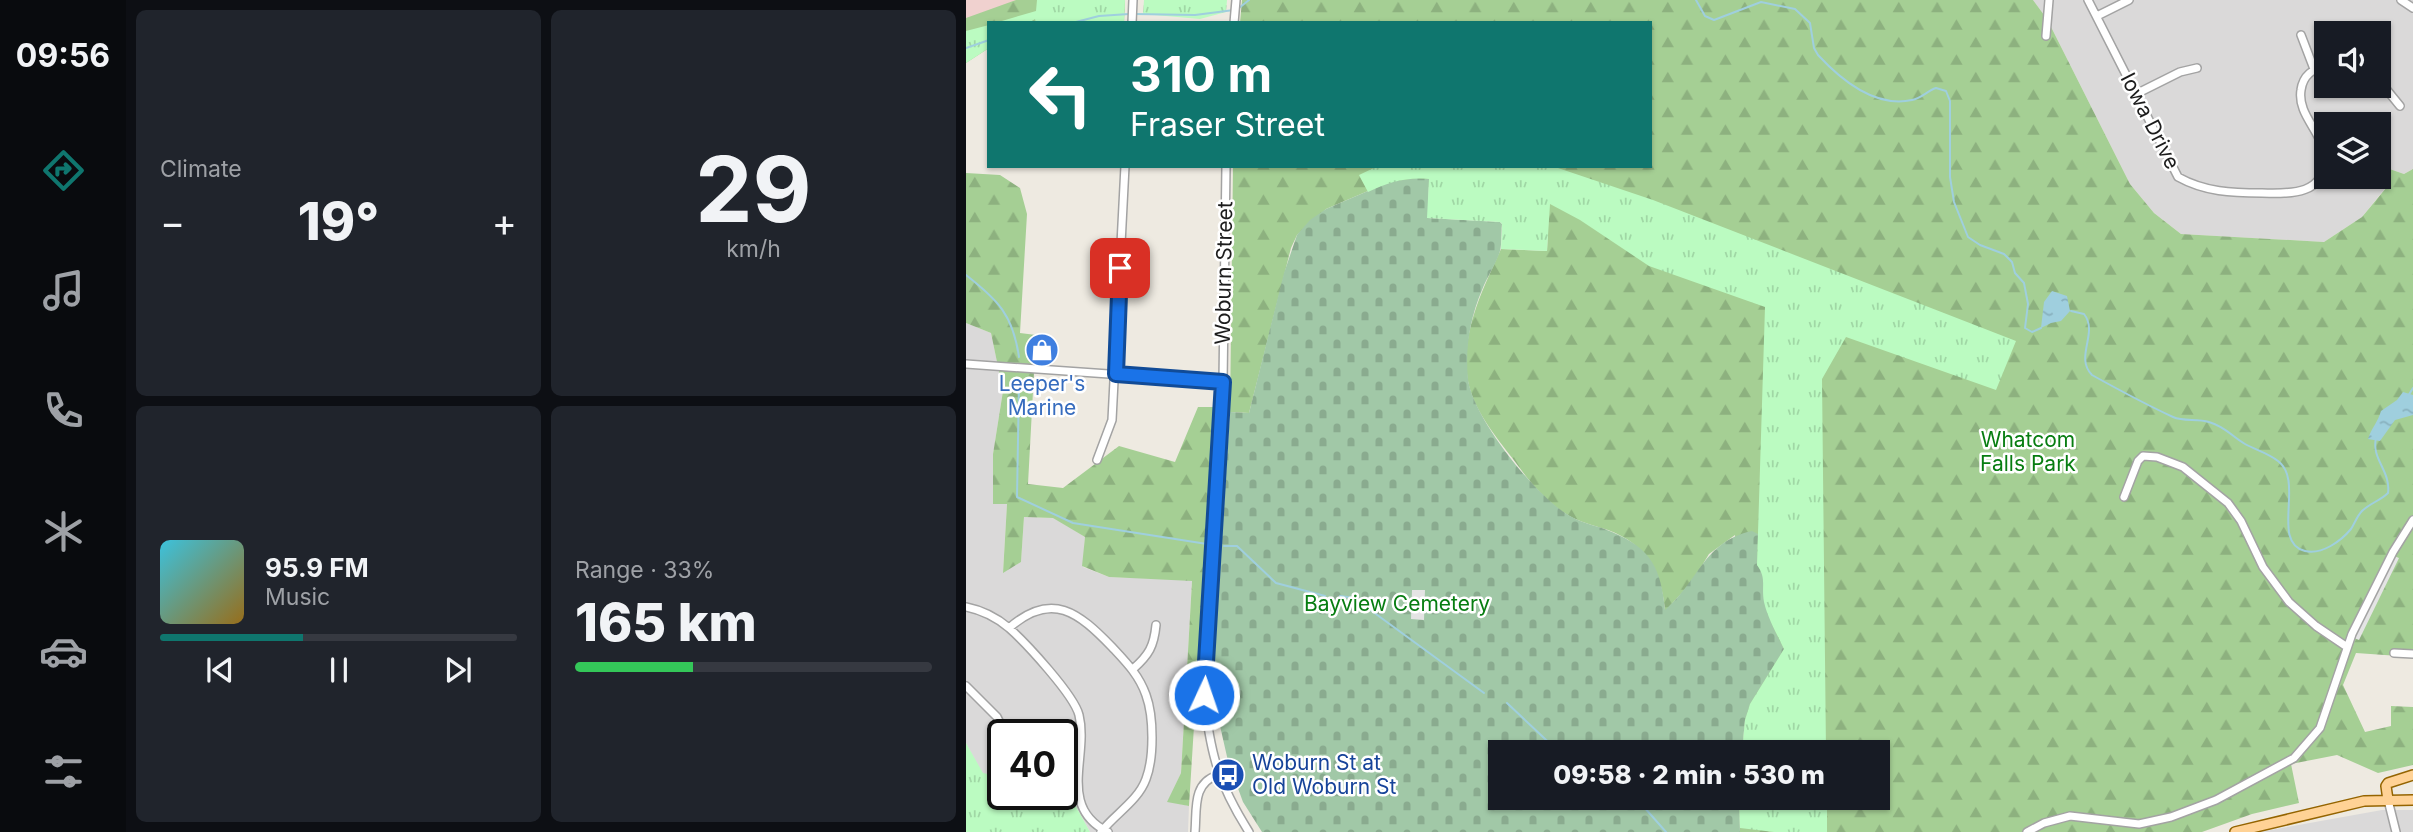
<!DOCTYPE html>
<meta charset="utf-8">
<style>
:root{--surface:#171b24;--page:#20242c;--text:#f1f3f6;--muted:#9ea1a6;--line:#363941;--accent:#0f766e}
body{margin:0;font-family:Inter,sans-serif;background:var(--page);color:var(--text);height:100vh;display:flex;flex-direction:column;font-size:26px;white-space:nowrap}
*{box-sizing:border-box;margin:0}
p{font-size:23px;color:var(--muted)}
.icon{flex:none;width:38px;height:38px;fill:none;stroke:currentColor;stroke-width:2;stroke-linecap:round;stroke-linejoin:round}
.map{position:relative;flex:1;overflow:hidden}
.sheet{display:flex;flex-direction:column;gap:10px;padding:10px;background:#0d0f14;width:840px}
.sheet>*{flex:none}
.guide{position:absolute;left:21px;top:21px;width:665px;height:147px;border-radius:0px;box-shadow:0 2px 5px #0004;background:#0f766e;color:#fff;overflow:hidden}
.controls{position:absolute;left:1348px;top:21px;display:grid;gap:14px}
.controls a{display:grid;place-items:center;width:77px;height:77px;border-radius:0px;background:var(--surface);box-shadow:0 2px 5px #0004;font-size:35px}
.speed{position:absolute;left:21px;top:719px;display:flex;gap:14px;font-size:35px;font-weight:700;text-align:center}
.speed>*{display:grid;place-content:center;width:91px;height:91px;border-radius:50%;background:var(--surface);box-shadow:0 2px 5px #0004;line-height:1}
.speed .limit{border:4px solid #111;border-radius:10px;background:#fff;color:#111}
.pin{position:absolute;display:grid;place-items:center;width:60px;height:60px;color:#fff;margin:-30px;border-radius:14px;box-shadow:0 4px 10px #0006}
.me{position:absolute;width:77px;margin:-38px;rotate:3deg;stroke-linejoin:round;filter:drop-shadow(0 0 5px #0008)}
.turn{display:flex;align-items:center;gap:24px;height:147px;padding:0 28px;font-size:32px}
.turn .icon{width:91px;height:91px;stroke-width:2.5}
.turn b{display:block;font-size:49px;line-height:60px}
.big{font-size:52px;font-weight:800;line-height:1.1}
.sheet .widget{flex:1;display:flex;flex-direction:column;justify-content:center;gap:10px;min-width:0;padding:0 24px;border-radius:10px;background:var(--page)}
.sheet .dial{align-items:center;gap:0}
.dial b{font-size:91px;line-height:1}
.song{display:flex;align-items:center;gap:21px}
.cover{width:84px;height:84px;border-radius:10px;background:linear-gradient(135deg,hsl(190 70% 55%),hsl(40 70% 35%))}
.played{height:7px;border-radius:4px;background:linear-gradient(90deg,var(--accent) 40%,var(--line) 40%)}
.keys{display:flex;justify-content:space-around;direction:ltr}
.heat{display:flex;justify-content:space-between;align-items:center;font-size:38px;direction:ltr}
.charge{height:10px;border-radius:5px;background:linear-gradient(90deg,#34c759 33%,var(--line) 0)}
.sheet .tiles{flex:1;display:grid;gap:10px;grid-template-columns:repeat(2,1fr)}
.trip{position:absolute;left:522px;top:740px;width:402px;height:70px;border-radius:0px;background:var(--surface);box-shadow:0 2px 5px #0004;font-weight:800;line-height:70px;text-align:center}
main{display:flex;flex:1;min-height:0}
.tabs{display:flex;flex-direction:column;width:126px;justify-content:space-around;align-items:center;background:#090b0e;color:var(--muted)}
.tabs .icon{width:49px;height:49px}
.tabs .selected{color:var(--accent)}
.tabs b{font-size:32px;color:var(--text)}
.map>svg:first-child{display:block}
</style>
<main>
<nav class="tabs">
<b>09:56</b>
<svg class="icon selected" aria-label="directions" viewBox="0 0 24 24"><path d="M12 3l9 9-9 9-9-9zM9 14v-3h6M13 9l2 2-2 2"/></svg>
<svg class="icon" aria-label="music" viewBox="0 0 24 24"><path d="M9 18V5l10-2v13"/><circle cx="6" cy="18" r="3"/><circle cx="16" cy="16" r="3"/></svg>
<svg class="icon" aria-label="phone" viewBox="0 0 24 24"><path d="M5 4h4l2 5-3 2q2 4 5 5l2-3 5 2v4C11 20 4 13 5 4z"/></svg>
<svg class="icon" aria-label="climate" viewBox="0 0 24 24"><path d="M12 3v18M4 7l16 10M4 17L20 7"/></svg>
<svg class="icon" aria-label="car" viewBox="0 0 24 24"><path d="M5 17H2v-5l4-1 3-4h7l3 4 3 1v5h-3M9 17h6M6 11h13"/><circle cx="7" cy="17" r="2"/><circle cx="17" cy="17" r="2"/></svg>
<svg class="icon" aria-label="filters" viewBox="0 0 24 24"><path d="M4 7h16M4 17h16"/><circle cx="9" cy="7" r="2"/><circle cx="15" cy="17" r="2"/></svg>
</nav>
<section class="sheet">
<div class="tiles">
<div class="widget"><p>Climate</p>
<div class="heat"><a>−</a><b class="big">19°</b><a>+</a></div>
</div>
<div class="widget dial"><b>29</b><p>km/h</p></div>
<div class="widget">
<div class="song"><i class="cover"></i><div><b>95.9 FM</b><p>Music</p></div></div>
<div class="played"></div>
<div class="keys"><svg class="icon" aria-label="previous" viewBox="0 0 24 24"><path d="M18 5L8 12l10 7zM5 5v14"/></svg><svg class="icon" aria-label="pause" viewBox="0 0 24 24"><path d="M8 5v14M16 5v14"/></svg><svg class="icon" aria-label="next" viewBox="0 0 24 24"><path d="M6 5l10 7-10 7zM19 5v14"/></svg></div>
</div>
<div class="widget"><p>Range · 33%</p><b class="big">165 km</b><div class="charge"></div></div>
</div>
</section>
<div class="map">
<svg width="1447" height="832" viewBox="0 0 1447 832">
<defs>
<pattern id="forest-firs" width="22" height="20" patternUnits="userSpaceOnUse" patternTransform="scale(1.75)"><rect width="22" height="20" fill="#a5cf94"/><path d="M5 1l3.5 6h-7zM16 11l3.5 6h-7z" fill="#8db17f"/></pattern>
<pattern id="cemetery-stones" width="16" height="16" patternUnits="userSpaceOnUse" patternTransform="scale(1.75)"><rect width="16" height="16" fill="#a1c8a7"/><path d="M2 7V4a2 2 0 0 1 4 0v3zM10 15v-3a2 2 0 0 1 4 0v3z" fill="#8aab8f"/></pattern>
<pattern id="park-tufts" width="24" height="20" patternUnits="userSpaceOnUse" patternTransform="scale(1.75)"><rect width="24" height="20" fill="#bbfbc1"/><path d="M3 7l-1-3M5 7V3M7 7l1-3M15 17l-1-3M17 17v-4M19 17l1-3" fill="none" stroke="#a0d7a5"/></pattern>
<pattern id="water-ripples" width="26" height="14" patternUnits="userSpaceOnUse" patternTransform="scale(1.75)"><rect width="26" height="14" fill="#9fcfde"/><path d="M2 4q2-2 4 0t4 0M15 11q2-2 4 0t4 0" fill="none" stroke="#88b1be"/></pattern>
</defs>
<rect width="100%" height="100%" fill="#eeeae1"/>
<path fill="#dad9d9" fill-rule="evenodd" d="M 1067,0 L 1447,0 L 1447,169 L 1438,174 L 1412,165 L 1412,124 L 1360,124 L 1360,177 L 1412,176 L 1425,181 L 1396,217 L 1358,242 L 1215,234 L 1188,213 L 1164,184 L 1081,19 ZM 1360,33 L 1412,33 L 1412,86 L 1360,86 Z
M 0,323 L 25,333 L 37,391 L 27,454 L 41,504 L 37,572 L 55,562 L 58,517 L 88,518 L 119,537 L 117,567 L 143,577 L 226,580 L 215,773 L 202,801 L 223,806 L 222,832 L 124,832 L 107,801 L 105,777 L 96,776 L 96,735 L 37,735 L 38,795 L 30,800 L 0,743 Z
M 1416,810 L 1447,810 L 1447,832 L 1294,832 Z"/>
<path fill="#f0d1cf" d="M 0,0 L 71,0 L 0,31 Z"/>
<path fill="url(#forest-firs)" d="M 50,0 L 159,0 L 158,23 L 23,23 L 23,48 L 0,63 L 0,18 Z
M 276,0 L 1067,0 L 1081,19 L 1164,184 L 1188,213 L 1215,234 L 1358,242 L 1396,217 L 1425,182 L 1412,176 L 1412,165 L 1438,174 L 1447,169 L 1447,657 L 1390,653 L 1377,685 L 1399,732 L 1425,726 L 1425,706 L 1447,707 L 1447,765 L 1412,773 L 1371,755 L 1325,764 L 1333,803 L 1286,814 L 1236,832 L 774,832 L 773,798 L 912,798 L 912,752 L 776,752 L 779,720 L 769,535 L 743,554 L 726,582 L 699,611 C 696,572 680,544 642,530 C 630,526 618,523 607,518 C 582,505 563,481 547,459 C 530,437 507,409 502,381 C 494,334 516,291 535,249 L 581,251 L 583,203 L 423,182 L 360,209 L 331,235 L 325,248 L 283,413 L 264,412 L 267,166 L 684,166 L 684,23 L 274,23 Z
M 0,173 L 34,175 L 54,188 L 61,214 L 54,333 L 70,335 L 62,484 L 97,488 L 153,446 L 209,462 L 232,407 L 248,407 L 223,806 L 201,802 L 215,773 L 226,581 L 143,577 L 116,566 L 119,537 L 87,518 L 58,517 L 55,562 L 37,573 L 41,504 L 27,504 L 27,454 L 37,391 L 25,333 L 0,323 Z"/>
<path fill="url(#cemetery-stones)" d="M 451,178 L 463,179 L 462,218 L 534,222 L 536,224 C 535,233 536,243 534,251 C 530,264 521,277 516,290 C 504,318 499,348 502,379 C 506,417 572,500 606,517 C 618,524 633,526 646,532 C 686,549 695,569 699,610 C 734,580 737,542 786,531 L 792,534 L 791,565 L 799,575 C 795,602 806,626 818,649 L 784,704 L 779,720 L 776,752 L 534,752 L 534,798 L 773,798 L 774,832 L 296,832 L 277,802 L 262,761 L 249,704 L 248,657 L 264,412 L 283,413 L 318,273 L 331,235 L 344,220 L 360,209 L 423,182 Z"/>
<path fill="url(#park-tufts)" d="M 71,0 L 159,0 L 158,23 L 70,23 L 69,19 L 63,23 L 29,23 L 70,11 Z
M 178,0 L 261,0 L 260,12 L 234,19 L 177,14 Z
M 23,25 L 23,48 L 0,63 L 0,31 Z
M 412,166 L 586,166 L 687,200 L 1050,341 L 1030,390 L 880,337 L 856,379 L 860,752 L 776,752 L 779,720 L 784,704 L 818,649 C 811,634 802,619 798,602 C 795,585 801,579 791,565 L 799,307 L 683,266 L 614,220 L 584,204 L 581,251 L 535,249 L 536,224 L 534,222 L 461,218 L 463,179 C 440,177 423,182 402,192 L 393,175 Z
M 0,743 L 17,773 L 31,776 L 30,800 L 38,795 L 96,794 L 96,776 L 105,777 L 107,801 L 124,832 L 0,832 Z
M 773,798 L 861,798 L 861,832 L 808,832 L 774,828 Z"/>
<path fill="#e4e4e4" d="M 1428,556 L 1433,558 L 1393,640 L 1388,638 Z
M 446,590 L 459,590 L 458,620 L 445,619 Z"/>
<path fill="url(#water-ripples)" d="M 1086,291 L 1101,296 L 1104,311 L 1095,321 L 1085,323 L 1075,328 L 1078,302 Z
M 1437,392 L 1447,395 L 1447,415 L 1429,420 L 1414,441 L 1402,439 C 1406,427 1412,422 1415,411 L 1431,400 Z"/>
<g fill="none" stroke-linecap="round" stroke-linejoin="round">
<path stroke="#9fcfde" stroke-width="2" d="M 730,0 L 739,16 L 748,20 L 795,2 L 829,9 L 844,23 L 848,48 L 852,55 C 876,81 909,108 946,100 C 956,98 961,91 970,88 L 980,91 L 984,101 L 984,177 L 988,202 L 1002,237 L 1014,245 L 1038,254 L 1046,262 L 1049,273 L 1058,283 L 1062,304 L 1059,328 L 1066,332 L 1075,328
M 273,8 L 283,0
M 169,14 L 229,15 L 268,10
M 106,23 L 133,16 L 163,14
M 0,48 L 23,40
M 0,275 C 32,300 47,315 53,357
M 1105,311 L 1118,314 C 1133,333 1108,357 1126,375 C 1153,390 1179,404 1207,417 C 1218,422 1231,418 1243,422 C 1260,427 1265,436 1279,444 C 1290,450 1302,453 1312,461 C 1339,481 1304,542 1339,551 C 1356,555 1375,541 1385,529 C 1389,523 1391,516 1396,511 C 1404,503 1414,501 1422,493 C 1425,471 1405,459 1410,438
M 53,383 L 51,497 L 107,523 L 241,544
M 1442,396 L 1447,388
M 258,546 L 271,546 L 310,583 L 359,596
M 374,596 L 388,598 L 518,693
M 541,703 L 593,752
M 670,798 L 700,832"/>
<defs>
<path id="minor" d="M 1122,0 L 1212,177 C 1239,192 1266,193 1296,193 C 1324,194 1362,195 1358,155 C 1356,131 1331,115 1335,90 C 1337,75 1347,69 1360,65
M 1435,0 L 1447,8
M 1131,16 L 1163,0
M 166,23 L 167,0
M 268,23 L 270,0
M 1335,35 L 1348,69
M 1080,36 L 1083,0
M 1412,79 L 1434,106
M 1170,94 L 1214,72 L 1231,68
M 260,166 L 257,382 L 238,695 C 244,753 252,783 283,832
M 0,364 L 257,382
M 131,460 L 146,420 L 159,166
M 1158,497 L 1172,461 L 1177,456 L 1191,457 L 1217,467 L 1262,503 L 1275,521 L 1297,567 L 1323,602 L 1350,626 L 1381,647
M 0,607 C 15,610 31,618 43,628 C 60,643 108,695 113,715 C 123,756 91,807 142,832
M 43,628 C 86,590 113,613 146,647 C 160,662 173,675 180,695 C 188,717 188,758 180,779 C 172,801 149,814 135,832
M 1428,653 L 1447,654
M 167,669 C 183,655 188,646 190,625
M 0,686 L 31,717 L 40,735
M 1422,800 L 1430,832
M 229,832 C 231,809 226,783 252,775
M 1061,832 L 1078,823 L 1104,816 L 1173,824 L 1205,817 L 1250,800 L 1328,758 L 1354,728 L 1386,634 L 1427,552 L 1447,520"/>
<path id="major" d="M 1422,800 L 1420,786 L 1422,783 L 1447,775
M 1269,832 L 1398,801 L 1447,800"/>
</defs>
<use href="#minor" stroke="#a3a3a3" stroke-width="10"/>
<use href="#major" stroke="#946400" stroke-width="12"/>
<use href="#minor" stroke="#fff" stroke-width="7"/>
<use href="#major" stroke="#ffd295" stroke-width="9"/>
</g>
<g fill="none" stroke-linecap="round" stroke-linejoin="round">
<defs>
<path id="route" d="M 154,268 L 150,374 L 257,382 L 238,695"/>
</defs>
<use href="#route" stroke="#114b97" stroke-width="18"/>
<use href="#route" stroke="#1a73e8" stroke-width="12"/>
</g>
<defs>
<symbol id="shop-disc" viewBox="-11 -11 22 22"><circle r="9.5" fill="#3f7fe0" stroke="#fff"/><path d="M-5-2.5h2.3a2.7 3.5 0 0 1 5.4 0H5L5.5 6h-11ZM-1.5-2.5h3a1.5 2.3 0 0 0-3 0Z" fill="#fff"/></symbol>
<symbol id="bus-disc" viewBox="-11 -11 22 22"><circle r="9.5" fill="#1a4fb4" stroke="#fff"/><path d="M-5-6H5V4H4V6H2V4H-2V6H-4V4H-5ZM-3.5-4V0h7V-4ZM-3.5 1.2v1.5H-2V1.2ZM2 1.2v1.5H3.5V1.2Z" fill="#fff"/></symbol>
</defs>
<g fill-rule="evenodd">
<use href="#shop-disc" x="57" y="331" width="38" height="38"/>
<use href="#bus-disc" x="243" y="756" width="38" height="38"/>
</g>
<g text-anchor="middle" stroke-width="5" stroke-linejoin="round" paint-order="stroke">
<g font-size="21" fill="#1c1c1c" stroke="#fff">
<text transform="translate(1184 121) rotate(63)" y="7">Iowa Drive</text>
<text transform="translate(258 273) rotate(-89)" y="7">Woburn Street</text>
</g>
<g font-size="21" fill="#366cbe" stroke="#fff">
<text x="76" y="391">Leeper's<tspan x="76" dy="24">Marine</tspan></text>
</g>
<g font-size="21" fill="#077d11" stroke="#fff">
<text x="1062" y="447">Whatcom<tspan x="1062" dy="24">Falls Park</tspan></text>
<text x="431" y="611">Bayview Cemetery</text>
</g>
<g font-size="21" fill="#164399" stroke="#fff" text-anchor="start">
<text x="286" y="770">Woburn St at<tspan x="286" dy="24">Old Woburn St</tspan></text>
</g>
</g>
</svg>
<div class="controls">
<a><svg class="icon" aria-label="sound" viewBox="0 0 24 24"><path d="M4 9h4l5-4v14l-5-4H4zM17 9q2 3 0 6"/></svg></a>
<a><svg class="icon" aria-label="layers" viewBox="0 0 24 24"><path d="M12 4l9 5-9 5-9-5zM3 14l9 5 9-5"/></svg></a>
</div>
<div class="speed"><div class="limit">40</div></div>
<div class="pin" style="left:154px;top:268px;background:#d93025"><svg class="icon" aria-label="arrive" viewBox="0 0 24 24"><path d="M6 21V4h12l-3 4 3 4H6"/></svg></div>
<svg class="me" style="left:238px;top:695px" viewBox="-20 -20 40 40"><circle r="17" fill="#1a73e8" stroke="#fff" stroke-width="3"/><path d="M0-11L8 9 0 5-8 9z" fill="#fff"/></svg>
<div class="trip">09:58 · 2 min · 530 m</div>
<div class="guide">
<div class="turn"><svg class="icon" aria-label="left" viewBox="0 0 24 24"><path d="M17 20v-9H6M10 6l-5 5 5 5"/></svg><div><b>310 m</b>Fraser Street</div></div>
</div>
</div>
</main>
